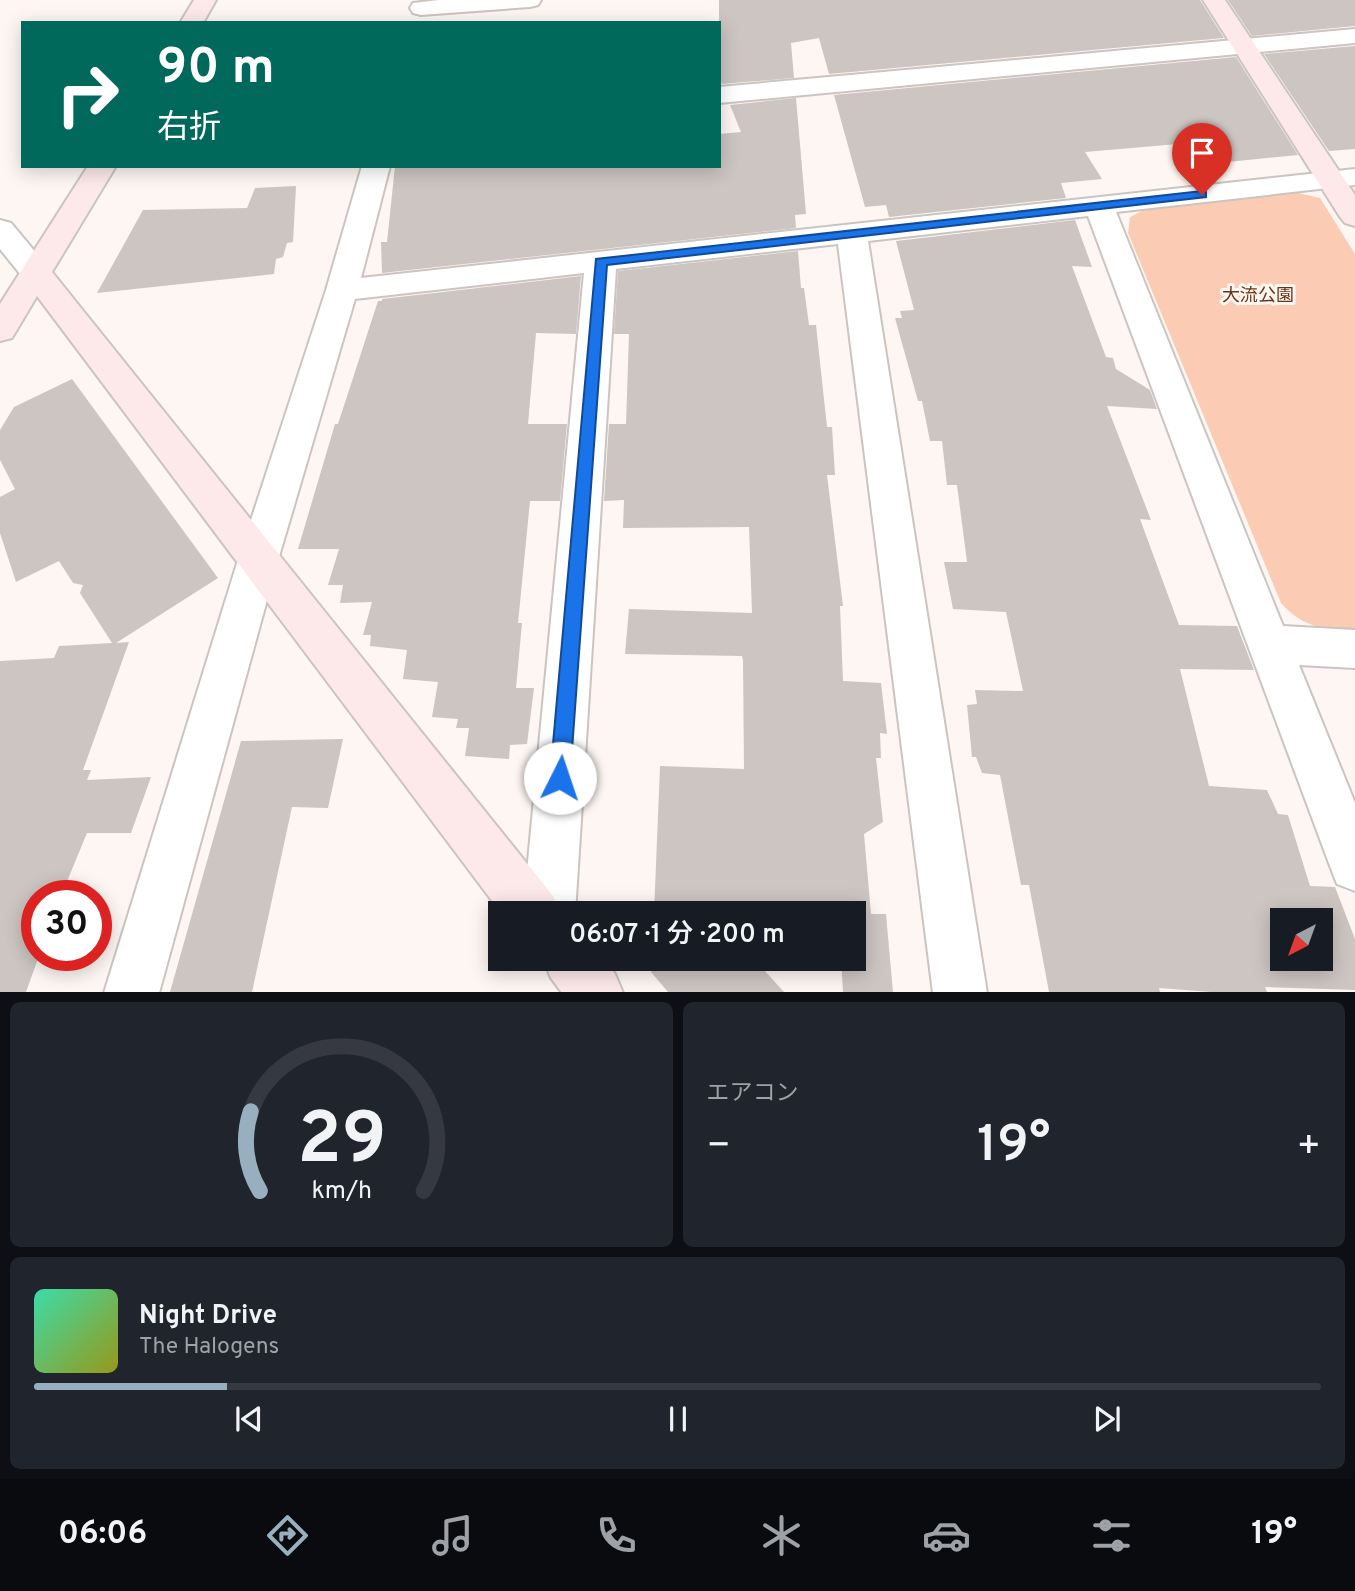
<!DOCTYPE html>
<html lang="ja">
<meta charset="utf-8">
<style>
:root{--surface:#171b24;--page:#20242c;--text:#f1f3f6;--muted:#9ea1a6;--line:#363941;--accent:#97afbe}
body{margin:0;font-family:Overpass,"Noto Sans JP",sans-serif;background:var(--page);color:var(--text);height:100vh;display:flex;flex-direction:column;font-size:26px;white-space:nowrap}
*{box-sizing:border-box;margin:0}
p{font-size:23px;color:var(--muted)}
.icon{flex:none;width:38px;height:38px;fill:none;stroke:currentColor;stroke-width:2;stroke-linecap:round;stroke-linejoin:round}
.map{position:relative;height:992px;overflow:hidden}
.drawer{display:flex;flex-direction:column;gap:10px;padding:10px;background:#0d0f14;flex:1}
.drawer>*{flex:none}
.hud{position:absolute;left:21px;top:21px;width:700px;height:147px;border-radius:0px;box-shadow:0 4px 18px #0003;background:#00695c;color:#fff;overflow:hidden}
.needle{width:46px;rotate:221deg}
.buttons{position:absolute;left:1270px;top:908px;display:grid;gap:14px}
.buttons a{display:grid;place-items:center;width:63px;height:63px;border-radius:0px;background:var(--surface);box-shadow:0 4px 18px #0003;font-size:35px}
.speed{position:absolute;left:21px;top:880px;display:flex;gap:14px;font-size:35px;font-weight:700;text-align:center}
.speed>*{display:grid;place-content:center;width:91px;height:91px;border-radius:50%;background:var(--surface);box-shadow:0 4px 18px #0003;line-height:1}
.speed .limit{border:10px solid #d22;background:#fff;color:#111}
.pin{position:absolute;display:grid;place-items:center;width:60px;height:60px;color:#fff;margin:-72px -30px;border-radius:50% 50% 50% 0;rotate:-45deg;box-shadow:0 0 7px #0007}
.pin .icon{rotate:45deg}
.me{position:absolute;width:77px;margin:-38px;rotate:4deg;stroke-linejoin:round;filter:drop-shadow(0 0 5px #0008)}
.turn{display:flex;align-items:center;gap:24px;height:147px;padding:0 21px;font-size:32px}
.turn .icon{width:91px;height:91px;stroke-width:2.5}
.turn b{display:block;font-size:49px;line-height:60px}
.big{font-size:52px;font-weight:600;line-height:1.1}
.drawer .widget{flex:1;display:flex;flex-direction:column;justify-content:center;gap:10px;min-width:0;padding:0 24px;border-radius:10px;background:var(--page)}
.drawer .dial{align-items:center;gap:0}
.dial svg{height:182px;overflow:visible;fill:none;stroke:var(--line);stroke-width:7;stroke-linecap:round;text-anchor:middle}
.dial text{fill:var(--text);stroke:none}
.song{display:flex;align-items:center;gap:21px}
.cover{width:84px;height:84px;border-radius:10px;background:linear-gradient(135deg,hsl(160 70% 55%),hsl(60 70% 35%))}
.played{height:7px;border-radius:4px;background:linear-gradient(90deg,var(--accent) 15%,var(--line) 15%)}
.keys{display:flex;justify-content:space-around;direction:ltr}
.heat{display:flex;justify-content:space-between;align-items:center;font-size:38px;direction:ltr}
.drawer .tiles{flex:1;display:grid;gap:10px;grid-template-columns:1fr 1fr}
.widget:last-child{grid-column:span 2}
.trip{position:absolute;left:488px;top:901px;width:378px;height:70px;border-radius:0px;background:var(--surface);box-shadow:0 4px 18px #0003;font-weight:600;line-height:70px;text-align:center}
.menu{display:flex;height:112px;justify-content:space-around;align-items:center;background:#090b0e;color:var(--muted)}
.menu .icon{width:49px;height:49px}
.menu .active{color:var(--accent)}
.menu b{font-size:32px;color:var(--text)}
.map>svg:first-child{display:block}
</style>
<div class="map">
<svg width="1355" height="993" viewBox="0 0 1355 993">
<rect width="100%" height="100%" fill="#fdf6f2"/>
<path fill="#fbccb3" d="M 1294,192 L 1320,198 L 1355,254 L 1355,632 C 1325,630 1302,627 1281,603 L 1128,233 L 1130,217 L 1146,209 Z"/>
<path fill="#ccc5c1" fill-rule="evenodd" d="M 719,0 L 1200,0 L 1224,38 L 829,74 L 819,38 L 791,43 L 794,78 L 722,84 L 719,78 Z
M 1228,0 L 1355,0 L 1355,26 L 1252,36 Z
M 1355,46 L 1355,149 L 1329,151 L 1264,54 Z
M 1236,57 L 1298,155 L 1198,165 L 1178,144 L 1085,152 L 1102,179 L 1061,183 L 1066,198 L 889,217 L 886,205 L 865,207 L 834,95 Z
M 796,98 L 806,214 L 795,215 L 796,228 L 382,273 L 381,242 L 387,242 L 395,166 L 719,166 L 719,134 L 741,132 L 730,105 Z
M 296,186 L 293,242 L 287,243 L 283,257 L 276,259 L 274,274 L 97,293 L 143,210 L 247,208 L 255,188 Z
M 1075,220 L 1092,267 L 1072,266 L 1106,357 L 1113,358 L 1116,369 L 1150,390 L 1157,409 L 1107,406 L 1151,520 L 1140,519 L 1179,625 L 1237,626 L 1254,670 L 1180,669 L 1209,786 L 1267,790 L 1278,814 L 1288,815 L 1310,886 L 1335,887 L 1355,939 L 1355,990 L 1265,987 L 1267,992 L 1211,992 L 1159,988 L 1160,992 L 1049,992 L 1029,885 L 1021,885 L 1000,775 L 982,773 L 976,757 L 972,757 L 967,705 L 977,704 L 975,690 L 1023,691 L 1006,612 L 953,609 L 944,562 L 967,562 L 957,485 L 947,485 L 942,441 L 930,441 L 922,401 L 918,401 L 895,318 L 902,318 L 900,311 L 914,310 L 896,241 ZM 1283,920 L 1321,920 L 1321,959 L 1283,959 Z
M 798,251 L 801,288 L 804,288 L 809,325 L 816,325 L 827,427 L 832,427 L 835,475 L 827,475 L 843,606 L 840,606 L 843,681 L 881,683 L 887,734 L 880,733 L 881,758 L 876,758 L 883,822 L 864,834 L 871,914 L 867,914 L 886,914 L 893,992 L 843,992 L 841,959 L 854,959 L 854,914 L 654,914 L 660,766 L 744,769 L 743,660 L 742,656 L 625,654 L 629,609 L 752,613 L 749,527 L 623,528 L 624,500 L 604,501 L 609,424 L 626,424 L 629,334 L 614,334 L 618,271 Z
M 581,276 L 576,334 L 536,333 L 528,424 L 567,424 L 560,501 L 530,501 L 518,623 L 522,623 L 516,688 L 534,688 L 527,744 L 510,745 L 509,759 L 465,756 L 469,728 L 456,728 L 458,719 L 432,717 L 438,682 L 403,679 L 407,650 L 370,646 L 371,635 L 363,635 L 372,602 L 340,603 L 343,585 L 328,585 L 339,549 L 298,549 L 335,424 L 338,424 L 378,301 L 382,301 L 382,299 Z
M 72,379 L 218,578 L 116,643 L 129,642 L 83,770 L 91,770 L 87,780 L 151,777 L 131,833 L 87,833 L 61,896 L 37,896 L 37,956 L 39,956 L 26,992 L 0,992 L 0,661 L 54,658 L 59,646 L 112,643 L 80,593 L 83,585 L 73,583 L 59,561 L 16,582 L 0,533 L 0,497 L 15,489 L 0,460 L 0,430 L 14,407 Z
M 343,739 L 328,808 L 292,807 L 252,992 L 170,992 L 241,741 Z
M 652,959 L 754,959 L 784,992 L 668,992 L 651,972 Z"/>
<g fill="none" stroke-linecap="round" stroke-linejoin="round">
<defs>
<path id="street" d="M 439,0 L 541,0 L 538,5 L 530,7 L 421,15 L 413,13 L 410,8 L 413,3 Z
M 1355,29 L 1355,43 L 719,103 L 719,87 Z
M 362,166 L 390,166 L 361,278 L 1355,169 L 1355,185 L 1116,212 L 1283,626 L 1355,630 L 1355,668 L 1299,665 L 1355,803 L 1355,891 L 1337,884 L 1330,866 L 1088,216 L 868,241 L 987,993 L 933,993 L 838,244 L 616,269 L 575,914 L 523,914 L 584,273 L 355,299 L 278,560 L 159,993 L 104,993 L 238,560 L 326,290 Z
M 0,220 L 11,223 L 47,266 L 52,273 L 47,280 L 36,283 L 25,280 L 0,249 Z"/>
<path id="secondary" d="M 194,0 L 216,0 L 203,23 L 180,23 Z
M 1203,0 L 1225,0 L 1355,195 L 1355,226 L 1345,223 L 1340,217 Z
M 88,166 L 116,166 L 52,272 L 553,896 L 561,914 L 502,914 L 37,296 L 12,338 L 0,341 L 0,304 Z
M 543,959 L 604,959 L 615,974 L 623,993 L 562,993 L 551,978 Z"/>
</defs>
<use href="#street" stroke="#cbc4c0" stroke-width="4"/>
<use href="#secondary" stroke="#cbc4c0" stroke-width="4"/>
<use href="#street" fill="#fff" fill-rule="evenodd"/>
<use href="#secondary" fill="#fee9ea" fill-rule="evenodd"/>
</g>
<path fill="#1a73e8" stroke="#114b97" stroke-width="2" d="M 1202,191 L 1206,192 L 1206,197 L 607,265 L 570,778 L 567,785 L 560,787 L 553,785 L 550,778 L 596,259 Z"/>
<g text-anchor="middle" stroke-width="6" stroke-linejoin="round" paint-order="stroke">
<g font-size="18" fill="#693412" stroke="#fdf6f2">
<text x="1258" y="301">大流公園</text>
</g>
</g>
</svg>
<div class="buttons">
<a><svg class="needle" viewBox="-14 -14 28 28"><path d="M0-13l5 13h-10z" fill="#e53935"/><path d="M0 13l5-13h-10z" fill="#9ea1a6"/></svg></a>
</div>
<div class="speed"><div class="limit">30</div></div>
<div class="pin" style="left:1202px;top:195px;background:#d93025"><svg class="icon" aria-label="arrive" viewBox="0 0 24 24"><path d="M6 21V4h12l-3 4 3 4H6"/></svg></div>
<svg class="me" style="left:560px;top:778px" viewBox="-20 -20 40 40"><circle r="19" fill="#fff"/><path d="M0-13L10 11 0 6-10 11z" fill="#1a73e8"/></svg>
<div class="trip">06:07 · 1 分 · 200 m</div>
<div class="hud">
<div class="turn"><svg class="icon" aria-label="right" viewBox="0 0 24 24"><path d="M7 20v-9h11M14 6l5 5-5 5"/></svg><div><b>90 m</b>右折</div></div>
</div>
</div>
<section class="drawer">
<div class="tiles">
<div class="widget dial"><svg viewBox="0 0 100 80">
<path d="M14 69A42 42 0 1 1 86 69"/>
<path d="M14 69A42 42 0 0 1 10 34" stroke="#97afbe"/>
<text x="50" y="56" font-size="32" font-weight="700">29</text>
<text x="50" y="72" font-size="11">km/h</text>
</svg></div>
<div class="widget"><p>エアコン</p>
<div class="heat"><a>−</a><b class="big">19°</b><a>+</a></div>
</div>
<div class="widget">
<div class="song"><i class="cover"></i><div><b>Night Drive</b><p>The Halogens</p></div></div>
<div class="played"></div>
<div class="keys"><svg class="icon" aria-label="previous" viewBox="0 0 24 24"><path d="M18 5L8 12l10 7zM5 5v14"/></svg><svg class="icon" aria-label="pause" viewBox="0 0 24 24"><path d="M8 5v14M16 5v14"/></svg><svg class="icon" aria-label="next" viewBox="0 0 24 24"><path d="M6 5l10 7-10 7zM19 5v14"/></svg></div>
</div>
</div>
</section>
<nav class="menu">
<b>06:06</b>
<svg class="icon active" aria-label="directions" viewBox="0 0 24 24"><path d="M12 3l9 9-9 9-9-9zM9 14v-3h6M13 9l2 2-2 2"/></svg>
<svg class="icon" aria-label="music" viewBox="0 0 24 24"><path d="M9 18V5l10-2v13"/><circle cx="6" cy="18" r="3"/><circle cx="16" cy="16" r="3"/></svg>
<svg class="icon" aria-label="phone" viewBox="0 0 24 24"><path d="M5 4h4l2 5-3 2q2 4 5 5l2-3 5 2v4C11 20 4 13 5 4z"/></svg>
<svg class="icon" aria-label="climate" viewBox="0 0 24 24"><path d="M12 3v18M4 7l16 10M4 17L20 7"/></svg>
<svg class="icon" aria-label="car" viewBox="0 0 24 24"><path d="M5 17H2v-5l4-1 3-4h7l3 4 3 1v5h-3M9 17h6M6 11h13"/><circle cx="7" cy="17" r="2"/><circle cx="17" cy="17" r="2"/></svg>
<svg class="icon" aria-label="filters" viewBox="0 0 24 24"><path d="M4 7h16M4 17h16"/><circle cx="9" cy="7" r="2"/><circle cx="15" cy="17" r="2"/></svg>
<b>19°</b>
</nav>
